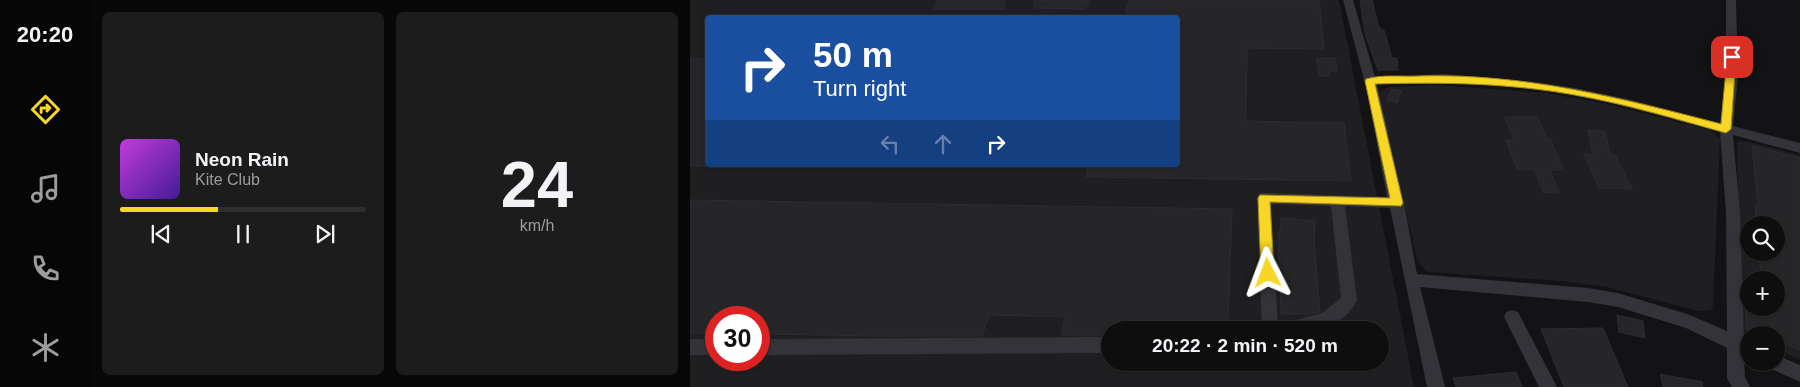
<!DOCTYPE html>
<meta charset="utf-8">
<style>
:root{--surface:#0e0e0f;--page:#1c1c1d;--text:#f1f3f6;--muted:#9b9c9e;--line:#2e2e2f;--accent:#f8d626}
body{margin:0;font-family:Helvetica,sans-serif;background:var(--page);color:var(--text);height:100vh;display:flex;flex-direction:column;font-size:19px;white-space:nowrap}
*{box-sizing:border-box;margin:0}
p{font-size:16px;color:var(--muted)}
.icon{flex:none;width:28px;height:28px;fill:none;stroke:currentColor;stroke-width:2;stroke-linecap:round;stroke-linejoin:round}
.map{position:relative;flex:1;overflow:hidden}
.drawer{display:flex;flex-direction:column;gap:12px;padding:12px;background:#080808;width:600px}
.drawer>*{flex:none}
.top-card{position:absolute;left:15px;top:15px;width:475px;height:152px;border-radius:5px;box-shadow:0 1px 4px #0004,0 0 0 1px var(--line);background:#1a4fa0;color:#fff;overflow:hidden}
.fabs{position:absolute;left:1050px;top:216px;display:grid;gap:10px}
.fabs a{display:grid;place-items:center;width:45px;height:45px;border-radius:50%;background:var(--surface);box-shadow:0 1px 4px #0004,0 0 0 1px var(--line);font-size:25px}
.speed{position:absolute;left:15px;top:306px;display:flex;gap:10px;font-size:25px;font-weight:700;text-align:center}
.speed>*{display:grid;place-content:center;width:65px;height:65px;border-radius:50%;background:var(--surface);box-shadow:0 1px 4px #0004,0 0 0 1px var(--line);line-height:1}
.speed .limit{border:8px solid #d22;background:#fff;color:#111}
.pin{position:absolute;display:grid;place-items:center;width:42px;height:42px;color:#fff;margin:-21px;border-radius:10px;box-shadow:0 2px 8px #0006}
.me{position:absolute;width:55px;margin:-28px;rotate:357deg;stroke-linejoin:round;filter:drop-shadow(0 0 4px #0008)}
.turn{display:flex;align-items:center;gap:18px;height:105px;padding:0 25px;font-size:22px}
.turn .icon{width:65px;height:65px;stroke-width:2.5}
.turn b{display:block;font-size:35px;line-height:42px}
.lanes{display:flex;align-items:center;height:48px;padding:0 25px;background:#0003;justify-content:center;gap:25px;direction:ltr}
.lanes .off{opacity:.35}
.drawer .tile{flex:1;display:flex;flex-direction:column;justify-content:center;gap:8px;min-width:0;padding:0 18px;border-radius:8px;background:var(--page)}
.drawer .dial{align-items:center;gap:0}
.dial b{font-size:65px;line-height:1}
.song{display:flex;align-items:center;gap:15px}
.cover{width:60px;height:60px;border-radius:8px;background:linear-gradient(135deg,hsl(290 70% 55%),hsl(260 70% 35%))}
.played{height:5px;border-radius:2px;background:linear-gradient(90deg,var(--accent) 40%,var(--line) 40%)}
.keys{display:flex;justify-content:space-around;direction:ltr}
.drawer .tiles{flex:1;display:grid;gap:12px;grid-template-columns:repeat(2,1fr)}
.trip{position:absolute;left:411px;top:321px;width:288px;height:50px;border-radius:25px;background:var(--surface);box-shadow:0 1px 4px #0004,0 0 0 1px var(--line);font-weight:700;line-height:50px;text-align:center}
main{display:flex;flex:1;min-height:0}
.dock{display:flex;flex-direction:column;width:90px;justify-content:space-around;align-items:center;background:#060606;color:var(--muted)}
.dock .icon{width:35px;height:35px}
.dock .active{color:var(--accent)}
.dock b{font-size:22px;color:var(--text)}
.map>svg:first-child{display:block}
</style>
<main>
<nav class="dock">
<b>20:20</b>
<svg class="icon active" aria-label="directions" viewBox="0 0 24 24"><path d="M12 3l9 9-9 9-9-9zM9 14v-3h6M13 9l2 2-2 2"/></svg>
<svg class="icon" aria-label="music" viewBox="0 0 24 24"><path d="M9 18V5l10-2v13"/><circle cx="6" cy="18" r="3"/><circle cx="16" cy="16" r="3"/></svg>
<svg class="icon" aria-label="phone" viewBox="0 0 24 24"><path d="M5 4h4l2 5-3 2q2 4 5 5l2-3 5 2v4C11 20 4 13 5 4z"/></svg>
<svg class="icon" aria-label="climate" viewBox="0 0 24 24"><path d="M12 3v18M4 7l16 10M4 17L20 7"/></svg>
</nav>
<section class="drawer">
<div class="tiles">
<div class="tile">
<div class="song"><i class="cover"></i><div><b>Neon Rain</b><p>Kite Club</p></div></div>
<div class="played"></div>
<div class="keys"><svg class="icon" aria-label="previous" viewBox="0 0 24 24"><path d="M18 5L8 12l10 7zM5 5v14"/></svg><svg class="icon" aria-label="pause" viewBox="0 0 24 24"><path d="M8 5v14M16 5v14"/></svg><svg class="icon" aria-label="next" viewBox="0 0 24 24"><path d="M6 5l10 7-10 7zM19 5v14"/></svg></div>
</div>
<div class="tile dial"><b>24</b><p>km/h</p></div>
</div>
</section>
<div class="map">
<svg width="1110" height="387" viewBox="0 0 1110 387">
<rect width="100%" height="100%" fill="#131214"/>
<path fill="#1f1e21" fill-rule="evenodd" d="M 0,0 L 649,0 L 724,387 L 0,387 ZM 18,18 L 488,18 L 488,165 L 18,165 ZM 26,318 L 69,318 L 69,360 L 26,360 ZM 420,330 L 690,330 L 690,362 L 420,362 Z
M 747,85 L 856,93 L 912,103 L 1021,130 L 1030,139 L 1023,306 L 1020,310 L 1008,311 L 917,287 L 870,281 L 738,272 L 732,267 L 727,260 L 689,92 L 698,87 Z
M 1051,140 L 1110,155 L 1110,360 L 1086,349 L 1086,335 L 1060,335 L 1049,328 L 1047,142 ZM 1059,225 L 1086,225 L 1086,252 L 1059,252 ZM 1059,280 L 1086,280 L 1086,308 L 1059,308 Z"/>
<path fill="#262528" stroke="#2d2c30" d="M 248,0 L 314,0 L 315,9 L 243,9 Z
M 344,0 L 399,0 L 395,9 L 344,8 Z
M 439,0 L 629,0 L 634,49 L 557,48 L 556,121 L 654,123 L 661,181 L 396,177 L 398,165 L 488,165 L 488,18 L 434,18 Z
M 670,0 L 682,0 L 688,24 L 691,30 L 694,30 L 702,58 L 707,58 L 708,70 L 688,70 L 675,34 Z
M 627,58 L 645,58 L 647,71 L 639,71 L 638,76 L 629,76 Z
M 0,59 L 18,59 L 18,166 L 0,166 Z
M 702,89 L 711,91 L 707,103 L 697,100 Z
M 815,117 L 847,117 L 858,140 L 861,140 L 873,170 L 860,170 L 869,193 L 853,192 L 845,170 L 827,169 L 816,140 L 824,140 Z
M 898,130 L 915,132 L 920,155 L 925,155 L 942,189 L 909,188 L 894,154 L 903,155 Z
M 1062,146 L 1110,158 L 1110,350 L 1086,341 L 1086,335 L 1072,335 L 1056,329 L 1056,308 L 1086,308 L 1086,280 L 1071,280 L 1069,252 L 1086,252 L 1086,225 L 1067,225 L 1065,205 L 1068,206 Z
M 0,200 L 542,209 L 538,322 L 523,322 L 523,330 L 420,330 L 420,335 L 371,335 L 375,317 L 299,315 L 292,336 L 187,336 L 69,334 L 69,318 L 26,318 L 26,333 L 0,333 Z
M 591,218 L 625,221 L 624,240 L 630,312 L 620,314 L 591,314 L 588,232 L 590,232 Z
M 927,315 L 953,321 L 955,338 L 929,332 Z
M 913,328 L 938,387 L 874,387 L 851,329 Z
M 826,372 L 832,387 L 766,387 L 763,378 Z
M 970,374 L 1013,382 L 1012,387 L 973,387 Z"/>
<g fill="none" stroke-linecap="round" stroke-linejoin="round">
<path fill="#333339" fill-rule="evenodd" d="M 653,0 L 663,0 L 685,77 L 755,74 L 837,81 L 885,88 L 937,99 L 1030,123 L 1036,76 L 1036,0 L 1046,0 L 1048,76 L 1043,126 L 1110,143 L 1110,153 L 1043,135 L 1050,213 L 1054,339 L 1059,342 L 1059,358 L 1054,356 L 1055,377 L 1060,387 L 1042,387 L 1037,378 L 1037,348 L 996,328 L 928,307 L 898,302 L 730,287 L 755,387 L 737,387 L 700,208 L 655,206 L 667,300 C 650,336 605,330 572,330 L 567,198 L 569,194 L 574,193 L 697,197 L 677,91 ZM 755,82 C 798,85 842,88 885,96 C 934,105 982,119 1030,132 L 1036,213 L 1037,331 L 1000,315 L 928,293 L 898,288 L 727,274 L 714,203 L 687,84 ZM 581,204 L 641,206 L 651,298 L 632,313 L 588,325 Z
M 822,310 L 828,312 L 867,387 L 849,387 L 814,317 L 816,312 Z
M 420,337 L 420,353 L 69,355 L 69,339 Z
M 0,339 L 26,339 L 26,355 L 0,355 Z
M 1086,355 L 1110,365 L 1110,382 L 1079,368 L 1077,362 L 1086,362 Z"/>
</g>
<path fill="#f8d626" stroke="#a18b19" d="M 1042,54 L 1046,57 L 1041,129 L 1036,133 C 986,119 936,104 885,95 C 819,83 752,82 685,84 L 713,203 L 711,206 L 580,202 L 584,273 L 582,277 L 578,279 L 573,277 L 571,273 L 568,198 L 570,195 L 700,198 L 675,81 L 676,79 C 693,74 712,77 729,76 C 833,73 932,98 1031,124 L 1037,57 Z"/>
</svg>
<div class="fabs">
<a><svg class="icon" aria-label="search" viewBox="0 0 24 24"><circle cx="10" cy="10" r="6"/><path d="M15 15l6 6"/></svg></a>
<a>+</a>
<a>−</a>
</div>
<div class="speed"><div class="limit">30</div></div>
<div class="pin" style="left:1042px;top:57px;background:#d93025"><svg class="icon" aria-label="arrive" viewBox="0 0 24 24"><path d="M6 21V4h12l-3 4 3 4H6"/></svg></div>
<svg class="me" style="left:578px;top:273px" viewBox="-20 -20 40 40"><path d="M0-17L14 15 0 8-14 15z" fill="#f8d626" stroke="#fff" stroke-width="4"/></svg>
<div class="trip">20:22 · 2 min · 520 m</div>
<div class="top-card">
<div class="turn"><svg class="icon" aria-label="right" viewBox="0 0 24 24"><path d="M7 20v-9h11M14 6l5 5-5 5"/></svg><div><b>50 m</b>Turn right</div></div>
<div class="lanes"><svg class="icon off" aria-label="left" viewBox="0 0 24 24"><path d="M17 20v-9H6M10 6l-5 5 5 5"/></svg><svg class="icon off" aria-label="ahead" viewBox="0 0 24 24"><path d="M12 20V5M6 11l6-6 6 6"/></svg><svg class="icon" aria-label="right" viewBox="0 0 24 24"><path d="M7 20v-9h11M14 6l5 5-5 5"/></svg></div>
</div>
</div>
</main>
